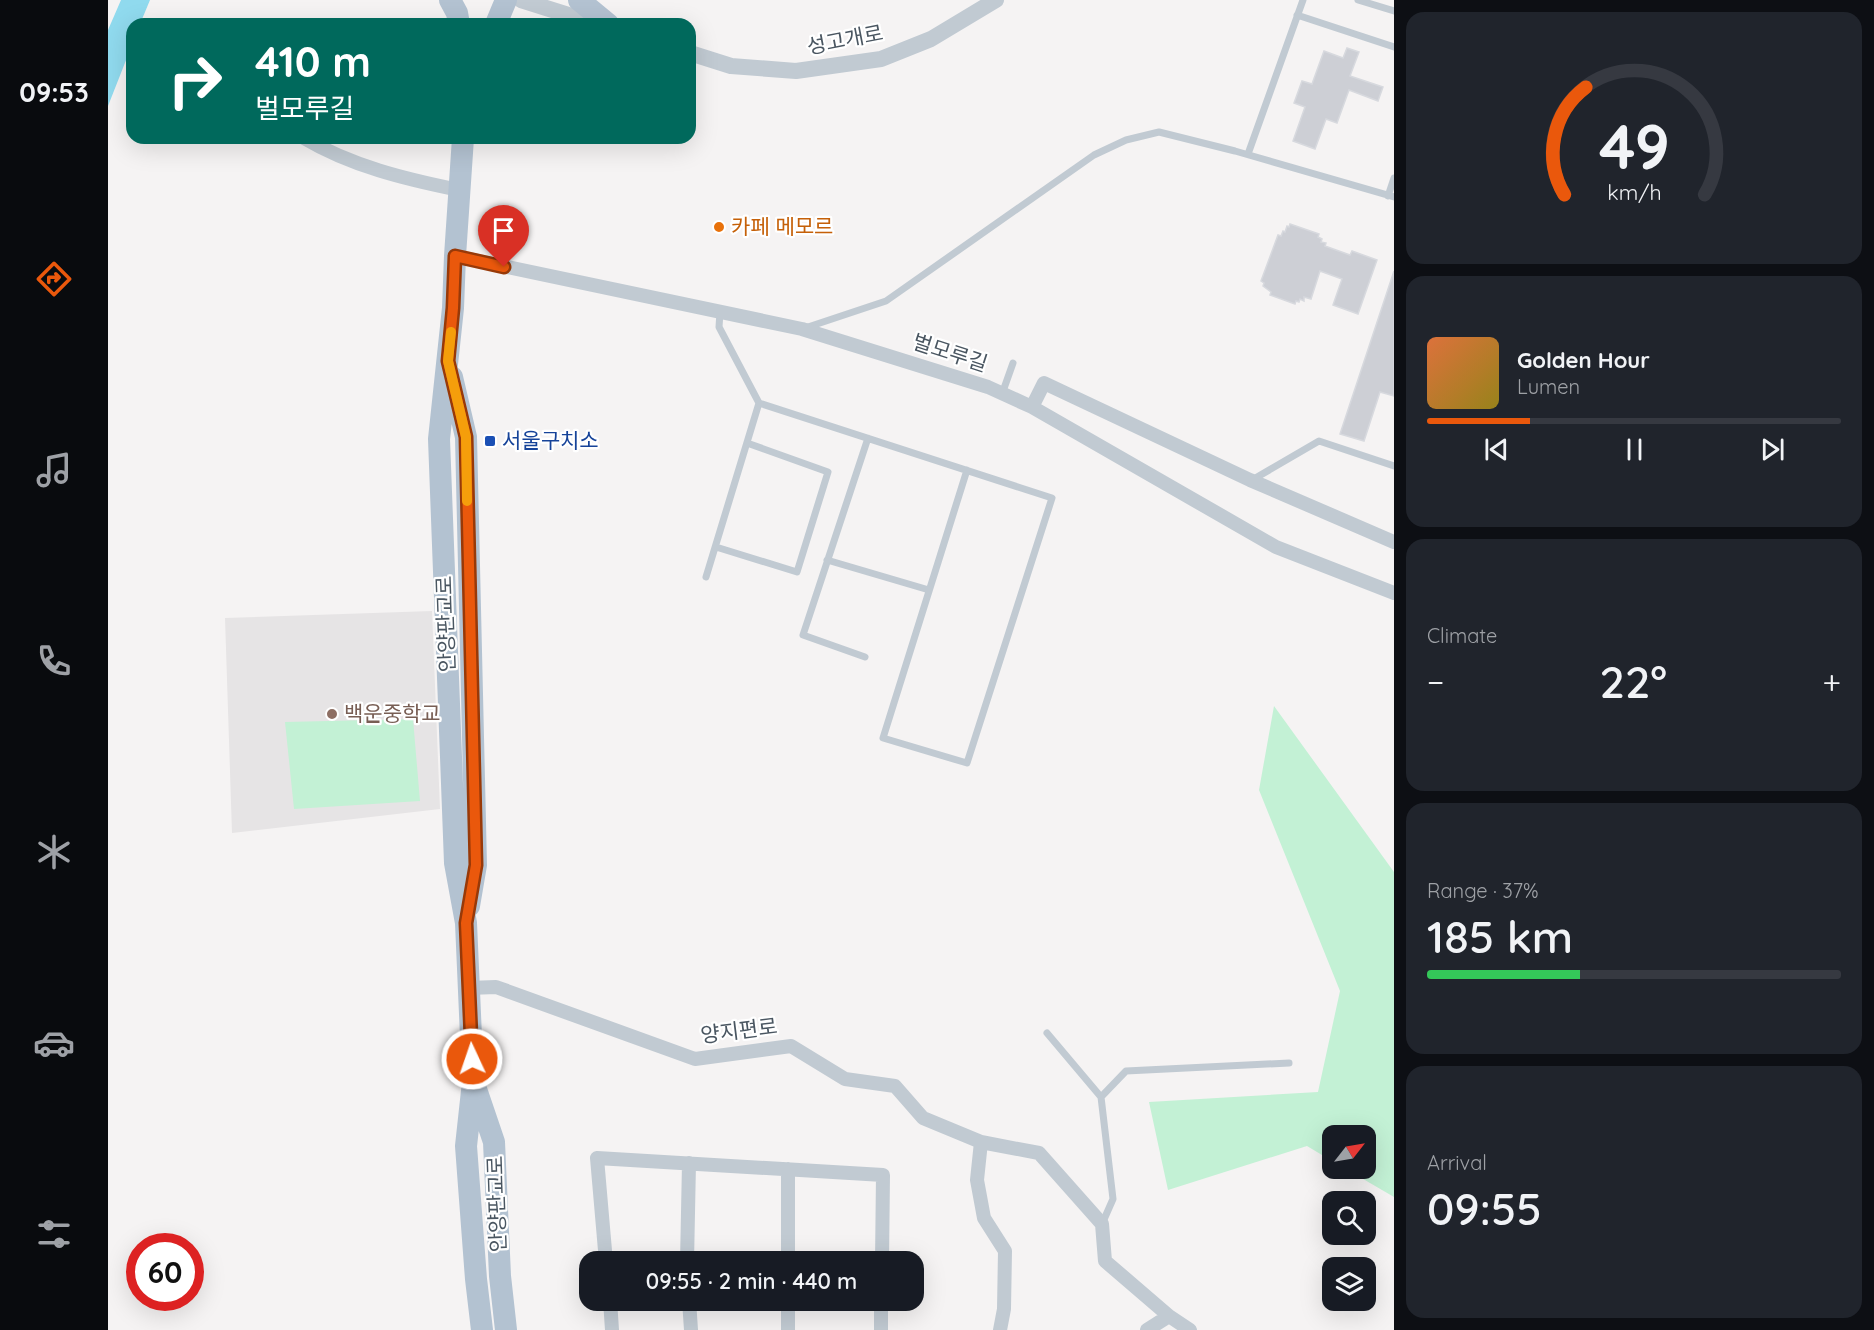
<!DOCTYPE html>
<meta charset="utf-8">
<style>
:root{--surface:#171b24;--page:#20242c;--text:#f1f3f6;--muted:#9ea1a6;--line:#363941;--accent:#ea580c}
body{margin:0;font-family:Quicksand,"Noto Sans KR",sans-serif;background:var(--page);color:var(--text);height:100vh;display:flex;flex-direction:column;font-size:22px;white-space:nowrap}
*{box-sizing:border-box;margin:0}
p{font-size:20px;color:var(--muted)}
.icon{flex:none;width:33px;height:33px;fill:none;stroke:currentColor;stroke-width:2;stroke-linecap:round;stroke-linejoin:round}
.map{position:relative;flex:1;overflow:hidden}
.details{display:flex;flex-direction:column;gap:12px;padding:12px;background:#0d0f14;width:480px}
.details>*{flex:none}
.guide{position:absolute;left:18px;top:18px;width:570px;height:126px;border-radius:18px;box-shadow:0 6px 24px #0002;background:#00695c;color:#fff;overflow:hidden}
.needle{width:39px;rotate:59deg}
.buttons{position:absolute;left:1214px;top:1125px;display:grid;gap:12px}
.buttons a{display:grid;place-items:center;width:54px;height:54px;border-radius:12px;background:var(--surface);box-shadow:0 6px 24px #0002;font-size:30px}
.speed{position:absolute;left:18px;top:1233px;display:flex;gap:12px;font-size:30px;font-weight:700;text-align:center}
.speed>*{display:grid;place-content:center;width:78px;height:78px;border-radius:50%;background:var(--surface);box-shadow:0 6px 24px #0002;line-height:1}
.speed .limit{border:9px solid #d22;background:#fff;color:#111}
.pin{position:absolute;display:grid;place-items:center;width:51px;height:51px;color:#fff;margin:-62px -26px;border-radius:50% 50% 50% 0;rotate:-45deg;box-shadow:0 0 6px #0007}
.pin .icon{rotate:45deg}
.me{position:absolute;width:66px;margin:-33px;rotate:357deg;stroke-linejoin:round;filter:drop-shadow(0 0 4px #0008)}
.turn{display:flex;align-items:center;gap:21px;height:126px;padding:0 30px;font-size:27px}
.turn .icon{width:78px;height:78px;stroke-width:2.5}
.turn b{display:block;font-size:42px;line-height:51px}
.big{font-size:45px;font-weight:600;line-height:1.1}
.details .widget{flex:1;display:flex;flex-direction:column;justify-content:center;gap:9px;min-width:0;padding:0 21px;border-radius:18px;background:var(--page)}
.details .dial{align-items:center;gap:0}
.dial svg{height:156px;overflow:visible;fill:none;stroke:var(--line);stroke-width:7;stroke-linecap:round;text-anchor:middle}
.dial text{fill:var(--text);stroke:none}
.song{display:flex;align-items:center;gap:18px}
.cover{width:72px;height:72px;border-radius:9px;background:linear-gradient(135deg,hsl(20 70% 55%),hsl(50 70% 35%))}
.played{height:6px;border-radius:3px;background:linear-gradient(90deg,var(--accent) 25%,var(--line) 25%)}
.keys{display:flex;justify-content:space-around;direction:ltr}
.heat{display:flex;justify-content:space-between;align-items:center;font-size:33px;direction:ltr}
.charge{height:9px;border-radius:4px;background:linear-gradient(90deg,#34c759 37%,var(--line) 0)}
.trip{position:absolute;left:471px;top:1251px;width:345px;height:60px;border-radius:18px;background:var(--surface);box-shadow:0 6px 24px #0002;font-weight:600;line-height:60px;text-align:center}
main{display:flex;flex:1;min-height:0}
.tabs{display:flex;flex-direction:column;width:108px;justify-content:space-around;align-items:center;background:#090b0e;color:var(--muted)}
.tabs .icon{width:42px;height:42px}
.tabs .active{color:var(--accent)}
.tabs b{font-size:27px;color:var(--text)}
.map>svg:first-child{display:block}
</style>
<main>
<nav class="tabs">
<b>09:53</b>
<svg class="icon active" aria-label="directions" viewBox="0 0 24 24"><path d="M12 3l9 9-9 9-9-9zM9 14v-3h6M13 9l2 2-2 2"/></svg>
<svg class="icon" aria-label="music" viewBox="0 0 24 24"><path d="M9 18V5l10-2v13"/><circle cx="6" cy="18" r="3"/><circle cx="16" cy="16" r="3"/></svg>
<svg class="icon" aria-label="phone" viewBox="0 0 24 24"><path d="M5 4h4l2 5-3 2q2 4 5 5l2-3 5 2v4C11 20 4 13 5 4z"/></svg>
<svg class="icon" aria-label="climate" viewBox="0 0 24 24"><path d="M12 3v18M4 7l16 10M4 17L20 7"/></svg>
<svg class="icon" aria-label="car" viewBox="0 0 24 24"><path d="M5 17H2v-5l4-1 3-4h7l3 4 3 1v5h-3M9 17h6M6 11h13"/><circle cx="7" cy="17" r="2"/><circle cx="17" cy="17" r="2"/></svg>
<svg class="icon" aria-label="filters" viewBox="0 0 24 24"><path d="M4 7h16M4 17h16"/><circle cx="9" cy="7" r="2"/><circle cx="15" cy="17" r="2"/></svg>
</nav>
<div class="map">
<svg width="1286" height="1330" viewBox="0 0 1286 1330">
<rect width="100%" height="100%" fill="#f5f3f3"/>
<path fill="#e6e4e5" d="M 324,611 L 332,809 L 124,833 L 117,618 Z"/>
<path fill="#c3f1d5" d="M 1166,706 L 1286,872 L 1286,1197 L 1238,1169 L 1257,1168 L 1257,1136 L 1224,1136 L 1224,1161 L 1199,1146 L 1060,1190 L 1041,1102 L 1210,1092 L 1232,991 L 1151,790 Z
M 305,719 L 312,801 L 186,809 L 177,722 Z"/>
<path fill="#90daee" d="M 13,0 L 42,0 L 32,24 L 24,24 L 24,45 L 0,106 L 0,30 Z"/>
<path fill="#cdcfd5" stroke="#d7d9de" stroke-width="1.5" d="M 1239,48 L 1251,52 L 1242,76 L 1275,87 L 1270,101 L 1241,90 L 1229,123 L 1218,119 L 1207,149 L 1185,141 L 1197,107 L 1186,103 L 1194,81 L 1204,84 L 1216,51 L 1235,58 Z
M 1182,224 L 1211,234 L 1210,237 L 1214,239 L 1213,242 L 1218,243 L 1217,246 L 1242,255 L 1244,251 L 1269,260 L 1250,314 L 1225,305 L 1234,279 L 1212,271 L 1203,299 L 1196,297 L 1196,301 L 1192,299 L 1191,302 L 1188,301 L 1187,304 L 1162,295 L 1163,292 L 1155,286 L 1156,283 L 1153,281 L 1170,235 L 1173,236 L 1175,231 L 1177,232 L 1179,226 L 1181,227 Z
M 1286,271 L 1286,396 L 1272,392 L 1256,441 L 1232,434 Z"/>
<g fill="none" stroke-linecap="round" stroke-linejoin="round">
<path stroke="#c1cad2" stroke-width="7" d="M 1250,0 L 1286,11
M 1189,15 L 1286,47
M 1140,154 L 1195,0
M 1280,196 L 1286,178
M 697,328 L 778,301 L 986,155 L 1018,140 L 1051,132 L 1127,151 L 1286,197
M 894,394 L 905,363
M 651,403 L 944,498 L 859,763 L 775,738 L 859,470
M 1144,480 L 1211,441 L 1286,466
M 608,547 L 689,572 L 720,472 L 639,443
M 719,560 L 821,590
M 598,577 L 651,403 L 611,327 L 612,312
M 757,657 L 695,635 L 760,438
M 939,1033 L 993,1097 L 1005,1199 L 994,1224
M 993,1097 L 1018,1071 L 1181,1063"/>
<path stroke="#c1cad2" stroke-width="14" d="M 196,138 C 243,166 297,179 351,190
M 347,256 L 694,329 L 880,387 L 924,407 L 1168,547 L 1286,593
M 924,407 L 936,383 L 1142,480 L 1286,542
M 361,988 L 388,987 L 587,1059 L 683,1046 L 737,1079 L 787,1086 L 815,1118 L 873,1142 L 869,1180 L 876,1218 L 897,1251 L 896,1309 L 892,1330
M 873,1142 L 931,1153 L 994,1224 L 997,1261 L 1061,1316
M 498,1262 L 489,1158 L 775,1175 L 774,1262
M 579,1262 L 581,1163
M 680,1262 L 680,1169
M 502,1300 L 504,1330
M 581,1300 L 583,1330
M 680,1300 L 680,1330
M 773,1330 L 773,1300
M 1039,1330 L 1061,1316 L 1082,1330"/>
<path stroke="#c1cad2" stroke-width="16" d="M 413,0 L 489,24
M 582,53 L 623,66 L 688,71 L 773,59 L 823,39 L 888,0"/>
<path stroke="#b3c2d1" stroke-width="22" d="M 342,0 L 349,13 L 351,24
M 471,0 L 500,24
M 388,24 L 398,0
M 355,138 L 347,256 L 345,308 L 331,439 L 347,863 L 358,923 L 365,1082 L 358,1146 L 368,1279 L 374,1330
M 344,377 L 358,437 L 368,865 L 361,906
M 368,1089 L 386,1142 L 392,1276 L 398,1330"/>
</g>
<g fill="none" stroke-linecap="round" stroke-linejoin="round">
<defs>
<path id="route" d="M 364,1059 L 358,923 L 368,865 L 358,437 L 340,361 L 345,308 L 347,256 L 396,267"/>
</defs>
<use href="#route" stroke="#983908" stroke-width="15"/>
<use href="#route" stroke="#ea580c" stroke-width="10"/>
<path stroke="#f59e0b" stroke-width="10" d="M 343,332 L 340,361 L 358,437 L 359,501"/>
</g>
<circle fill="#e8710a" stroke="#fff" stroke-width="2" cx="611" cy="227" r="6"/>
<rect fill="#1a4fb4" stroke="#fff" stroke-width="2" x="376" y="435" width="12" height="12" rx="3"/>
<circle fill="#8d6e63" stroke="#fff" stroke-width="2" cx="224" cy="714" r="6"/>
<g text-anchor="middle" stroke-width="4.5" stroke-linejoin="round" paint-order="stroke">
<g font-size="21" fill="#4a5661" stroke="#fff">
<text transform="translate(737 40) rotate(-11)" y="7">성고개로</text>
<text transform="translate(842 353) rotate(18)" y="7">벌모루길</text>
<text transform="translate(338 624) rotate(-92)" y="7">안양판교로</text>
<text transform="translate(631 1031) rotate(-7)" y="7">양지편로</text>
<text transform="translate(389 1204) rotate(-92)" y="7">안양판교로</text>
</g>
<g font-size="21" fill="#c56008" stroke="#fff" text-anchor="start">
<text x="623" y="234">카페 메모르</text>
</g>
<g font-size="21" fill="#164399" stroke="#fff" text-anchor="start">
<text x="394" y="448">서울구치소</text>
</g>
<g font-size="21" fill="#785e54" stroke="#fff" text-anchor="start">
<text x="236" y="721">백운중학교</text>
</g>
</g>
</svg>
<div class="buttons">
<a><svg class="needle" viewBox="-14 -14 28 28"><path d="M0-13l5 13h-10z" fill="#e53935"/><path d="M0 13l5-13h-10z" fill="#9ea1a6"/></svg></a>
<a><svg class="icon" aria-label="search" viewBox="0 0 24 24"><circle cx="10" cy="10" r="6"/><path d="M15 15l6 6"/></svg></a>
<a><svg class="icon" aria-label="layers" viewBox="0 0 24 24"><path d="M12 4l9 5-9 5-9-5zM3 14l9 5 9-5"/></svg></a>
</div>
<div class="speed"><div class="limit">60</div></div>
<div class="pin" style="left:396px;top:267px;background:#d93025"><svg class="icon" aria-label="arrive" viewBox="0 0 24 24"><path d="M6 21V4h12l-3 4 3 4H6"/></svg></div>
<svg class="me" style="left:364px;top:1059px" viewBox="-20 -20 40 40"><circle r="17" fill="#ea580c" stroke="#fff" stroke-width="3"/><path d="M0-11L8 9 0 5-8 9z" fill="#fff"/></svg>
<div class="trip">09:55 · 2 min · 440 m</div>
<div class="guide">
<div class="turn"><svg class="icon" aria-label="right" viewBox="0 0 24 24"><path d="M7 20v-9h11M14 6l5 5-5 5"/></svg><div><b>410 m</b>벌모루길</div></div>
</div>
</div>
<section class="details">
<div class="widget dial"><svg viewBox="0 0 100 80">
<path d="M14 69A42 42 0 1 1 86 69"/>
<path d="M14 69A42 42 0 0 1 25 14" stroke="#ea580c"/>
<text x="50" y="56" font-size="32" font-weight="700">49</text>
<text x="50" y="72" font-size="11">km/h</text>
</svg></div>
<div class="widget">
<div class="song"><i class="cover"></i><div><b>Golden Hour</b><p>Lumen</p></div></div>
<div class="played"></div>
<div class="keys"><svg class="icon" aria-label="previous" viewBox="0 0 24 24"><path d="M18 5L8 12l10 7zM5 5v14"/></svg><svg class="icon" aria-label="pause" viewBox="0 0 24 24"><path d="M8 5v14M16 5v14"/></svg><svg class="icon" aria-label="next" viewBox="0 0 24 24"><path d="M6 5l10 7-10 7zM19 5v14"/></svg></div>
</div>
<div class="widget"><p>Climate</p>
<div class="heat"><a>−</a><b class="big">22°</b><a>+</a></div>
</div>
<div class="widget"><p>Range · 37%</p><b class="big">185 km</b><div class="charge"></div></div>
<div class="widget"><p>Arrival</p><b class="big">09:55</b></div>
</section>
</main>
